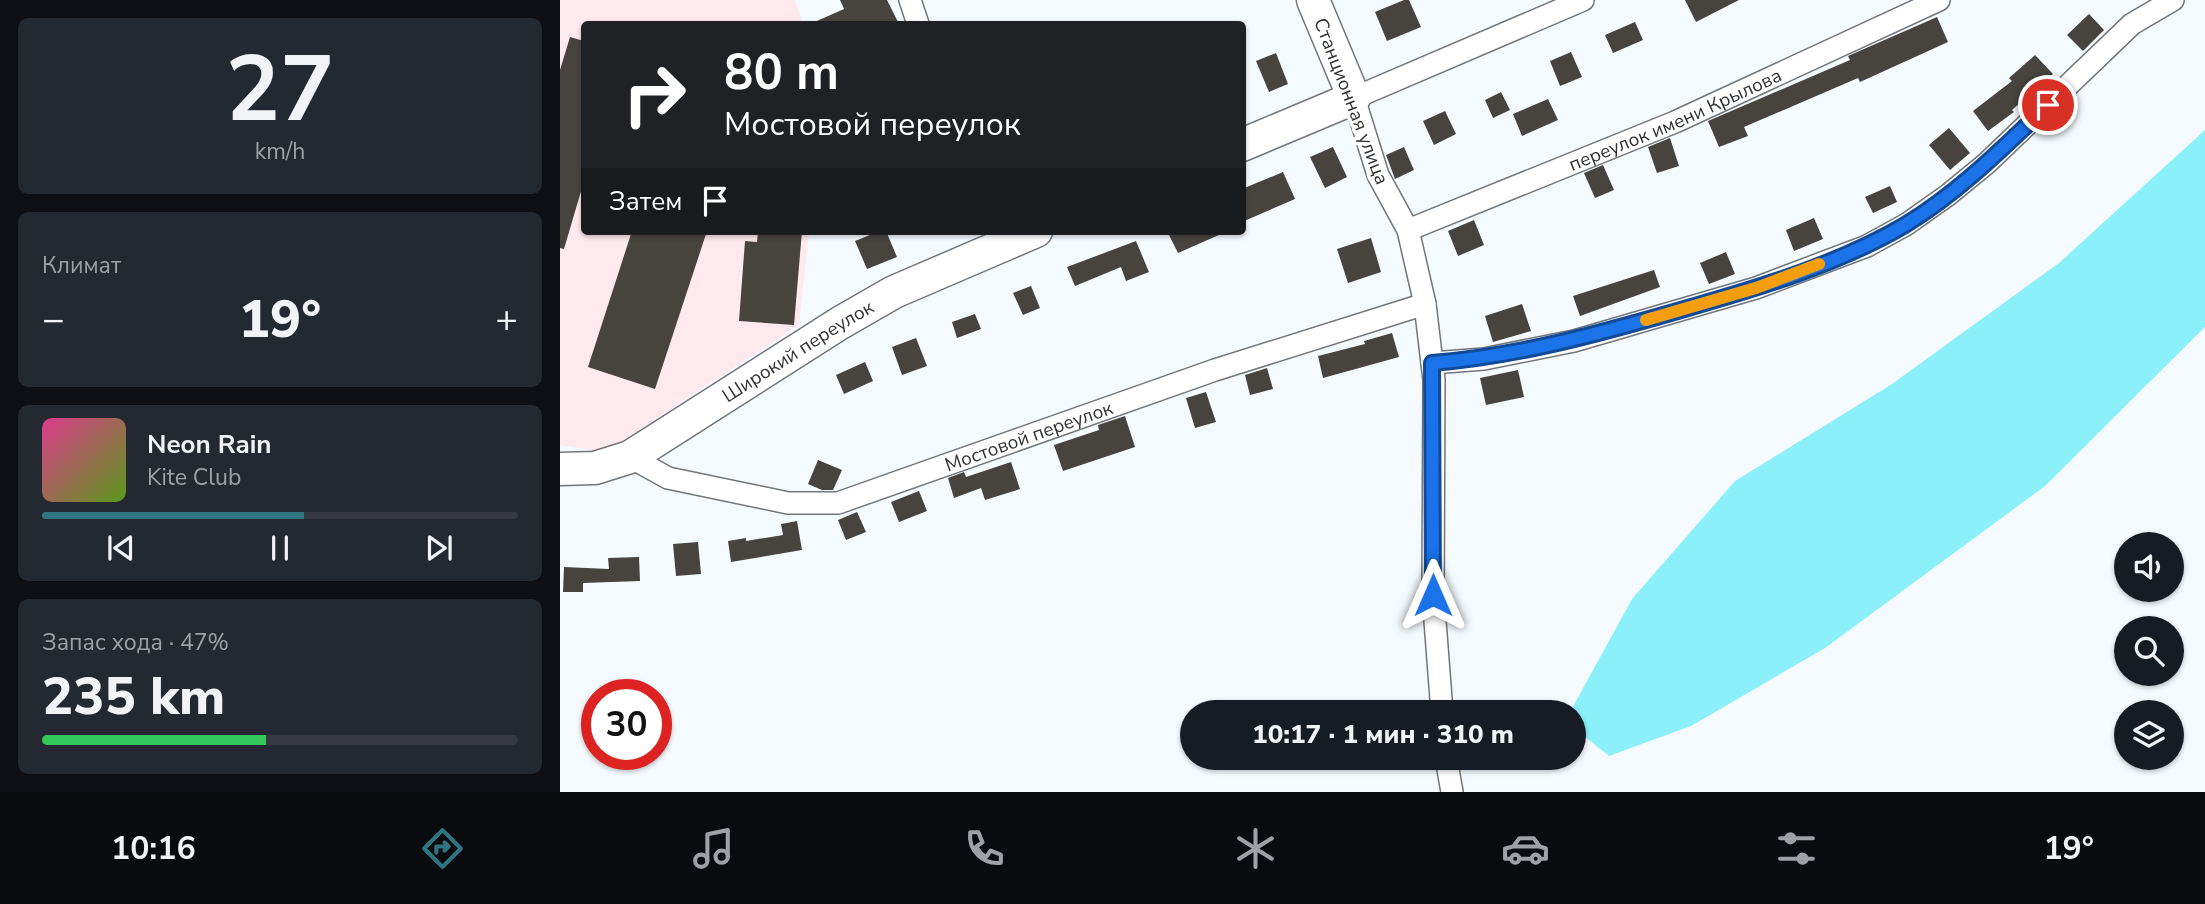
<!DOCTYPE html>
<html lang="ru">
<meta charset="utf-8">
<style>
:root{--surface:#171b24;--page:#242831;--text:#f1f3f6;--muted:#9ea1a6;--line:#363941;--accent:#2f7682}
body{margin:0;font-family:"Nunito Sans",sans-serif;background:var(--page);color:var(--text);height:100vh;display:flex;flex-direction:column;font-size:26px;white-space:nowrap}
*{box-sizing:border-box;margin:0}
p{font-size:23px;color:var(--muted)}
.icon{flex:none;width:38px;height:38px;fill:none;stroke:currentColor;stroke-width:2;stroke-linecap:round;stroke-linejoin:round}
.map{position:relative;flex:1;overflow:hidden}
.drawer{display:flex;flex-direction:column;gap:18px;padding:18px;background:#0d0f14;width:560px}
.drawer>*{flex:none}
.banner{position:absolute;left:21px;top:21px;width:665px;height:214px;border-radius:7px;box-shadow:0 2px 5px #0004;background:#202124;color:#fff;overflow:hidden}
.buttons{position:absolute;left:1554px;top:532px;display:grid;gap:14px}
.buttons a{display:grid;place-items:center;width:70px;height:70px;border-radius:50%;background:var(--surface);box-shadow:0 2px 5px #0004;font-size:35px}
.speed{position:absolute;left:21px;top:679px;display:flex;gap:14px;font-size:35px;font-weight:700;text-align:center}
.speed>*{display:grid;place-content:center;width:91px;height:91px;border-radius:50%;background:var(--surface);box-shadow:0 2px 5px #0004;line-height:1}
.speed .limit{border:10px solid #d22;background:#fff;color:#111}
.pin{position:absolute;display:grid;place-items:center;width:60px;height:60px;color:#fff;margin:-30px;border:4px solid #fff;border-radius:50%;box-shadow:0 2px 7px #0007}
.me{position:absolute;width:77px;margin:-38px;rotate:0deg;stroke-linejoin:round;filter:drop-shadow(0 0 5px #0008)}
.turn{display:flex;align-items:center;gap:24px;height:147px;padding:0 28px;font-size:32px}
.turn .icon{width:91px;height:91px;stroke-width:2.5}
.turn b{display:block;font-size:49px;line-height:60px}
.then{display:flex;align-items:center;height:66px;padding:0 28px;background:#0003;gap:14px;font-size:26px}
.big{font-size:52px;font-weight:800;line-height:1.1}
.drawer .widget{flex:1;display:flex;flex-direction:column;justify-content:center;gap:10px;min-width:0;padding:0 24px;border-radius:10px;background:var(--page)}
.drawer .dial{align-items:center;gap:0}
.dial b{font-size:91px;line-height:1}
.song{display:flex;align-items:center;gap:21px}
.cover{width:84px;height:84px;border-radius:10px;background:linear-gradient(135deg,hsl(330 70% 55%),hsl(90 70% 35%))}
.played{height:7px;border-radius:4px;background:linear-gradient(90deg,var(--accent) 55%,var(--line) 55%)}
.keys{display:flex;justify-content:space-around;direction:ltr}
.heat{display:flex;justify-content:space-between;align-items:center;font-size:38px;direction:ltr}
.charge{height:10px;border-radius:5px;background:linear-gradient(90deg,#34c759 47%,var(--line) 0)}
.trip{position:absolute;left:620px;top:700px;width:406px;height:70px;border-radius:35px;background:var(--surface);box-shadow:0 2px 5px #0004;font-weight:800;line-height:70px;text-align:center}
.tabs{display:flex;height:112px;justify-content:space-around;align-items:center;background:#090b0e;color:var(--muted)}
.tabs .icon{width:49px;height:49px}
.tabs .current{color:var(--accent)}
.tabs b{font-size:32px;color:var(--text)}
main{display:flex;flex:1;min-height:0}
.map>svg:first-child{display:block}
</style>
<main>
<section class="drawer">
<div class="widget dial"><b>27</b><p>km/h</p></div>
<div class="widget"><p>Климат</p>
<div class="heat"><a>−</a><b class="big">19°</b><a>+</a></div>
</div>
<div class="widget">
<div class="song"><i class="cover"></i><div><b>Neon Rain</b><p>Kite Club</p></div></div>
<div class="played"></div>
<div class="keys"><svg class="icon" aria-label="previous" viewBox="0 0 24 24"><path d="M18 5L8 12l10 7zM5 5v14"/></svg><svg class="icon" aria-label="pause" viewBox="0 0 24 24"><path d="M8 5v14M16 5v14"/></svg><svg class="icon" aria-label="next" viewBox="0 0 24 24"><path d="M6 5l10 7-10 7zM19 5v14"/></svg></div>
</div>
<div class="widget"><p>Запас хода · 47%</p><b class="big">235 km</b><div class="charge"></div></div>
</section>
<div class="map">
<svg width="1645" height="792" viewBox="0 0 1645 792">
<rect width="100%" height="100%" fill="#f5faff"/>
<path fill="#fee9ee" d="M 0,0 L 235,0 L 243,24 L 24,24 L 24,231 L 249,231 L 239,325 L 45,452 L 0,445 Z"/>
<path fill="#8bf0fa" d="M 1645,130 L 1645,327 L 1485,486 L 1265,648 L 1131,726 L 1049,756 L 1013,727 L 1013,712 L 1010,712 L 1072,599 L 1175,481 L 1332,384 L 1499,263 Z"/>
<path fill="#474440" d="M 280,0 L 327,0 L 339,24 L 250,24 L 284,9 Z
M 844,0 L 849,0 L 861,27 L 827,41 L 815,12 Z
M 1125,0 L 1179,0 L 1136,22 Z
M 1529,14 L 1544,30 L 1523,51 L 1507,35 Z
M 1377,17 L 1388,42 L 1300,82 L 1298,78 L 1184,127 L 1188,136 L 1159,147 L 1148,121 L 1290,60 L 1288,56 Z
M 1075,22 L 1083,40 L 1053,53 L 1045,35 Z
M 10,37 L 24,41 L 24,181 L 4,249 L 0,248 L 0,70 Z
M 1011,52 L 1022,77 L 1000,86 L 990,61 Z
M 716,53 L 728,84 L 709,92 L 696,61 Z
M 1475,55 L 1493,74 L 1452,110 L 1454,112 L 1428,131 L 1413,111 L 1452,81 L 1449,78 Z
M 941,92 L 950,110 L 933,118 L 925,100 Z
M 988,99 L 998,120 L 962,136 L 953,114 Z
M 885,111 L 896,134 L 874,145 L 863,121 Z
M 1389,128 L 1410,153 L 1390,170 L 1369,145 Z
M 1110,138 L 1119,166 L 1097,173 L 1088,147 Z
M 773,147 L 787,177 L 765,188 L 750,157 Z
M 844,147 L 854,170 L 835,179 L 826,155 Z
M 1043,165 L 1054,190 L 1035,198 L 1024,173 Z
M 723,172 L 735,199 L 682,222 L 682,189 Z
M 1330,186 L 1337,202 L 1313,213 L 1305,197 Z
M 1254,218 L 1263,239 L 1234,251 L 1226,230 Z
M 914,220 L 924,245 L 898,256 L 888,231 Z
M 72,231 L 147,231 L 95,389 L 28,367 Z
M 198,231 L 242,231 L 234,325 L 179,321 L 185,241 L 197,242 Z
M 320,231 L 326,231 L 337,257 L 307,269 L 295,241 Z
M 607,231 L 668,231 L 618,253 Z
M 811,238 L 821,272 L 788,283 L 777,249 Z
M 576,241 L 589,272 L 566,281 L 561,267 L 515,286 L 507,267 Z
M 1166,252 L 1175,274 L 1149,284 L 1140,263 Z
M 1094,270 L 1100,287 L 1020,316 L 1013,296 Z
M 471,286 L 480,308 L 463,315 L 453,293 Z
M 962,304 L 971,331 L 933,342 L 925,316 Z
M 415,314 L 421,329 L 397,338 L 392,322 Z
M 832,333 L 839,357 L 763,378 L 758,356 L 805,344 L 804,341 Z
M 356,338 L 367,366 L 342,375 L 332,347 Z
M 305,362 L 313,381 L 284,394 L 276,375 Z
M 707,368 L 713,389 L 690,395 L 685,375 Z
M 958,370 L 964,397 L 926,405 L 920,378 Z
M 646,392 L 656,422 L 635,428 L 626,398 Z
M 565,416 L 575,447 L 503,471 L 494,445 L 539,430 L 538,425 Z
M 258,460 L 282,470 L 273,490 L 262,490 L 248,484 Z
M 451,462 L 460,489 L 425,500 L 421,488 L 394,498 L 388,478 L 404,472 L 406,477 Z
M 359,491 L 367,511 L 339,522 L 331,502 Z
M 297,512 L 306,532 L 286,540 L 278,520 Z
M 237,521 L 242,550 L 171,562 L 168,541 L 186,538 L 186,541 L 223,535 L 221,524 Z
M 138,542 L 141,574 L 116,576 L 113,544 Z
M 79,557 L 80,581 L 23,583 L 23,592 L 3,592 L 4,567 L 49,569 L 48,558 Z"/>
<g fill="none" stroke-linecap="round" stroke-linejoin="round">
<defs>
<g id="street">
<path d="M 350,0 L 358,24"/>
<path id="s1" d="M 848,230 L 1115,122 L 1379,0"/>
<path d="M 872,363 L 924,359 L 1014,341 L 1196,288 L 1307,246 L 1347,224 L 1388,195 L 1427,163 L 1572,24 L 1613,0"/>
<path id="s2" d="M 70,457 L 108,478 L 228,503 L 278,503 L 655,370 L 865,304"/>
<path d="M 882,712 L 873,595 L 874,380 L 865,304 L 848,230 L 818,175 L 794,98 L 1023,0"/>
<path d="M 886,758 L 892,792"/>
</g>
<g id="secondary">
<path d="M 682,145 L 794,98 L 753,0"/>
<path id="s3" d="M 0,469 L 35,468 L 70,457 L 280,323 L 334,292 L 476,231"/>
</g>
</defs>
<use href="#street" stroke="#72767a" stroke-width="24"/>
<use href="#secondary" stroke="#72767a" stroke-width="35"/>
<use href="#street" stroke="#fff" stroke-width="21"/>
<use href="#secondary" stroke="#fff" stroke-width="32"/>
</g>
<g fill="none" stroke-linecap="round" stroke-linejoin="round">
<defs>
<path id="route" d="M 873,595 L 872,363 C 958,356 1038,334 1121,310 C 1197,288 1277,265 1345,225 C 1398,193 1443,148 1488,105"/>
</defs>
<use href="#route" stroke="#114b97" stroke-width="18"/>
<use href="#route" stroke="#1a73e8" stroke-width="12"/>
<path stroke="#f59e0b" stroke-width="12" d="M 1086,320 L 1196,288 L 1259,264"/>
</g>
<g text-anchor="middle" stroke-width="7" stroke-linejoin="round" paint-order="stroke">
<g font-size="19" fill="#313335" stroke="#fff">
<text transform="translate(792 101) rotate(69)" y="7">Станционная улица</text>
<text dy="7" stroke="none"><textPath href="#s1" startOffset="289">переулок имени Крылова</textPath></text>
<text dy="7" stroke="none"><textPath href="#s3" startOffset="270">Широкий переулок</textPath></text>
<text dy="7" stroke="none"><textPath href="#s2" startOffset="418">Мостовой переулок</textPath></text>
</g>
</g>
</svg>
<div class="buttons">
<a><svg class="icon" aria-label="sound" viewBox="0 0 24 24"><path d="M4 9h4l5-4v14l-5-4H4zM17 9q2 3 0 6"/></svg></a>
<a><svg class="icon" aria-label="search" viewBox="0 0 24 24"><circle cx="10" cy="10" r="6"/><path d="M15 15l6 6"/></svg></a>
<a><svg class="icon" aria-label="layers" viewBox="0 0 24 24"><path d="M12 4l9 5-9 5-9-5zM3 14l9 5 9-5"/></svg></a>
</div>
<div class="speed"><div class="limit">30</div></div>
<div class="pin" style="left:1488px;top:105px;background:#d93025"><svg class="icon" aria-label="arrive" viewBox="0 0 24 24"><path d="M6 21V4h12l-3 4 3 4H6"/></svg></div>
<svg class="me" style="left:873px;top:595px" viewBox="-20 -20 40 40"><path d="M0-17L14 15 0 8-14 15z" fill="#1a73e8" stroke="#fff" stroke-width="4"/></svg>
<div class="trip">10:17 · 1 мин · 310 m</div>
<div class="banner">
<div class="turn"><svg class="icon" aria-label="right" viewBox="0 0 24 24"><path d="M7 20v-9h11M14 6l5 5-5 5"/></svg><div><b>80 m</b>Мостовой переулок</div></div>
<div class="then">Затем<svg class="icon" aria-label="arrive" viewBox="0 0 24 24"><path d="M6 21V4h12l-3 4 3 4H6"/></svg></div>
</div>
</div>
</main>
<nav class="tabs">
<b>10:16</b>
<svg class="icon current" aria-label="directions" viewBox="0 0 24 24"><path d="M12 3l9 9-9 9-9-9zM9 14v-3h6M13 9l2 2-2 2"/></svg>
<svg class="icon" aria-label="music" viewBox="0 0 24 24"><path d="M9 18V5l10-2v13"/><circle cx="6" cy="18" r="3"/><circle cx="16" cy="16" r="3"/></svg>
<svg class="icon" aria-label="phone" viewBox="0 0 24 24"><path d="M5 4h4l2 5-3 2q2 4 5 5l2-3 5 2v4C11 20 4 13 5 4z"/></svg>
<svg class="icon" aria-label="climate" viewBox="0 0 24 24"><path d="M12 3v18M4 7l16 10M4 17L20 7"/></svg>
<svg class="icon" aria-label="car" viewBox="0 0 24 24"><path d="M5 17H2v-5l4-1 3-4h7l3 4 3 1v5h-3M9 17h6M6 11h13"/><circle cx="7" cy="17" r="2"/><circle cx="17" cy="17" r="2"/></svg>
<svg class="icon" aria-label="filters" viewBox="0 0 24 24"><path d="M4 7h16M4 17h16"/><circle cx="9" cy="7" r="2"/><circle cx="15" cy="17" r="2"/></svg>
<b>19°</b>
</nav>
